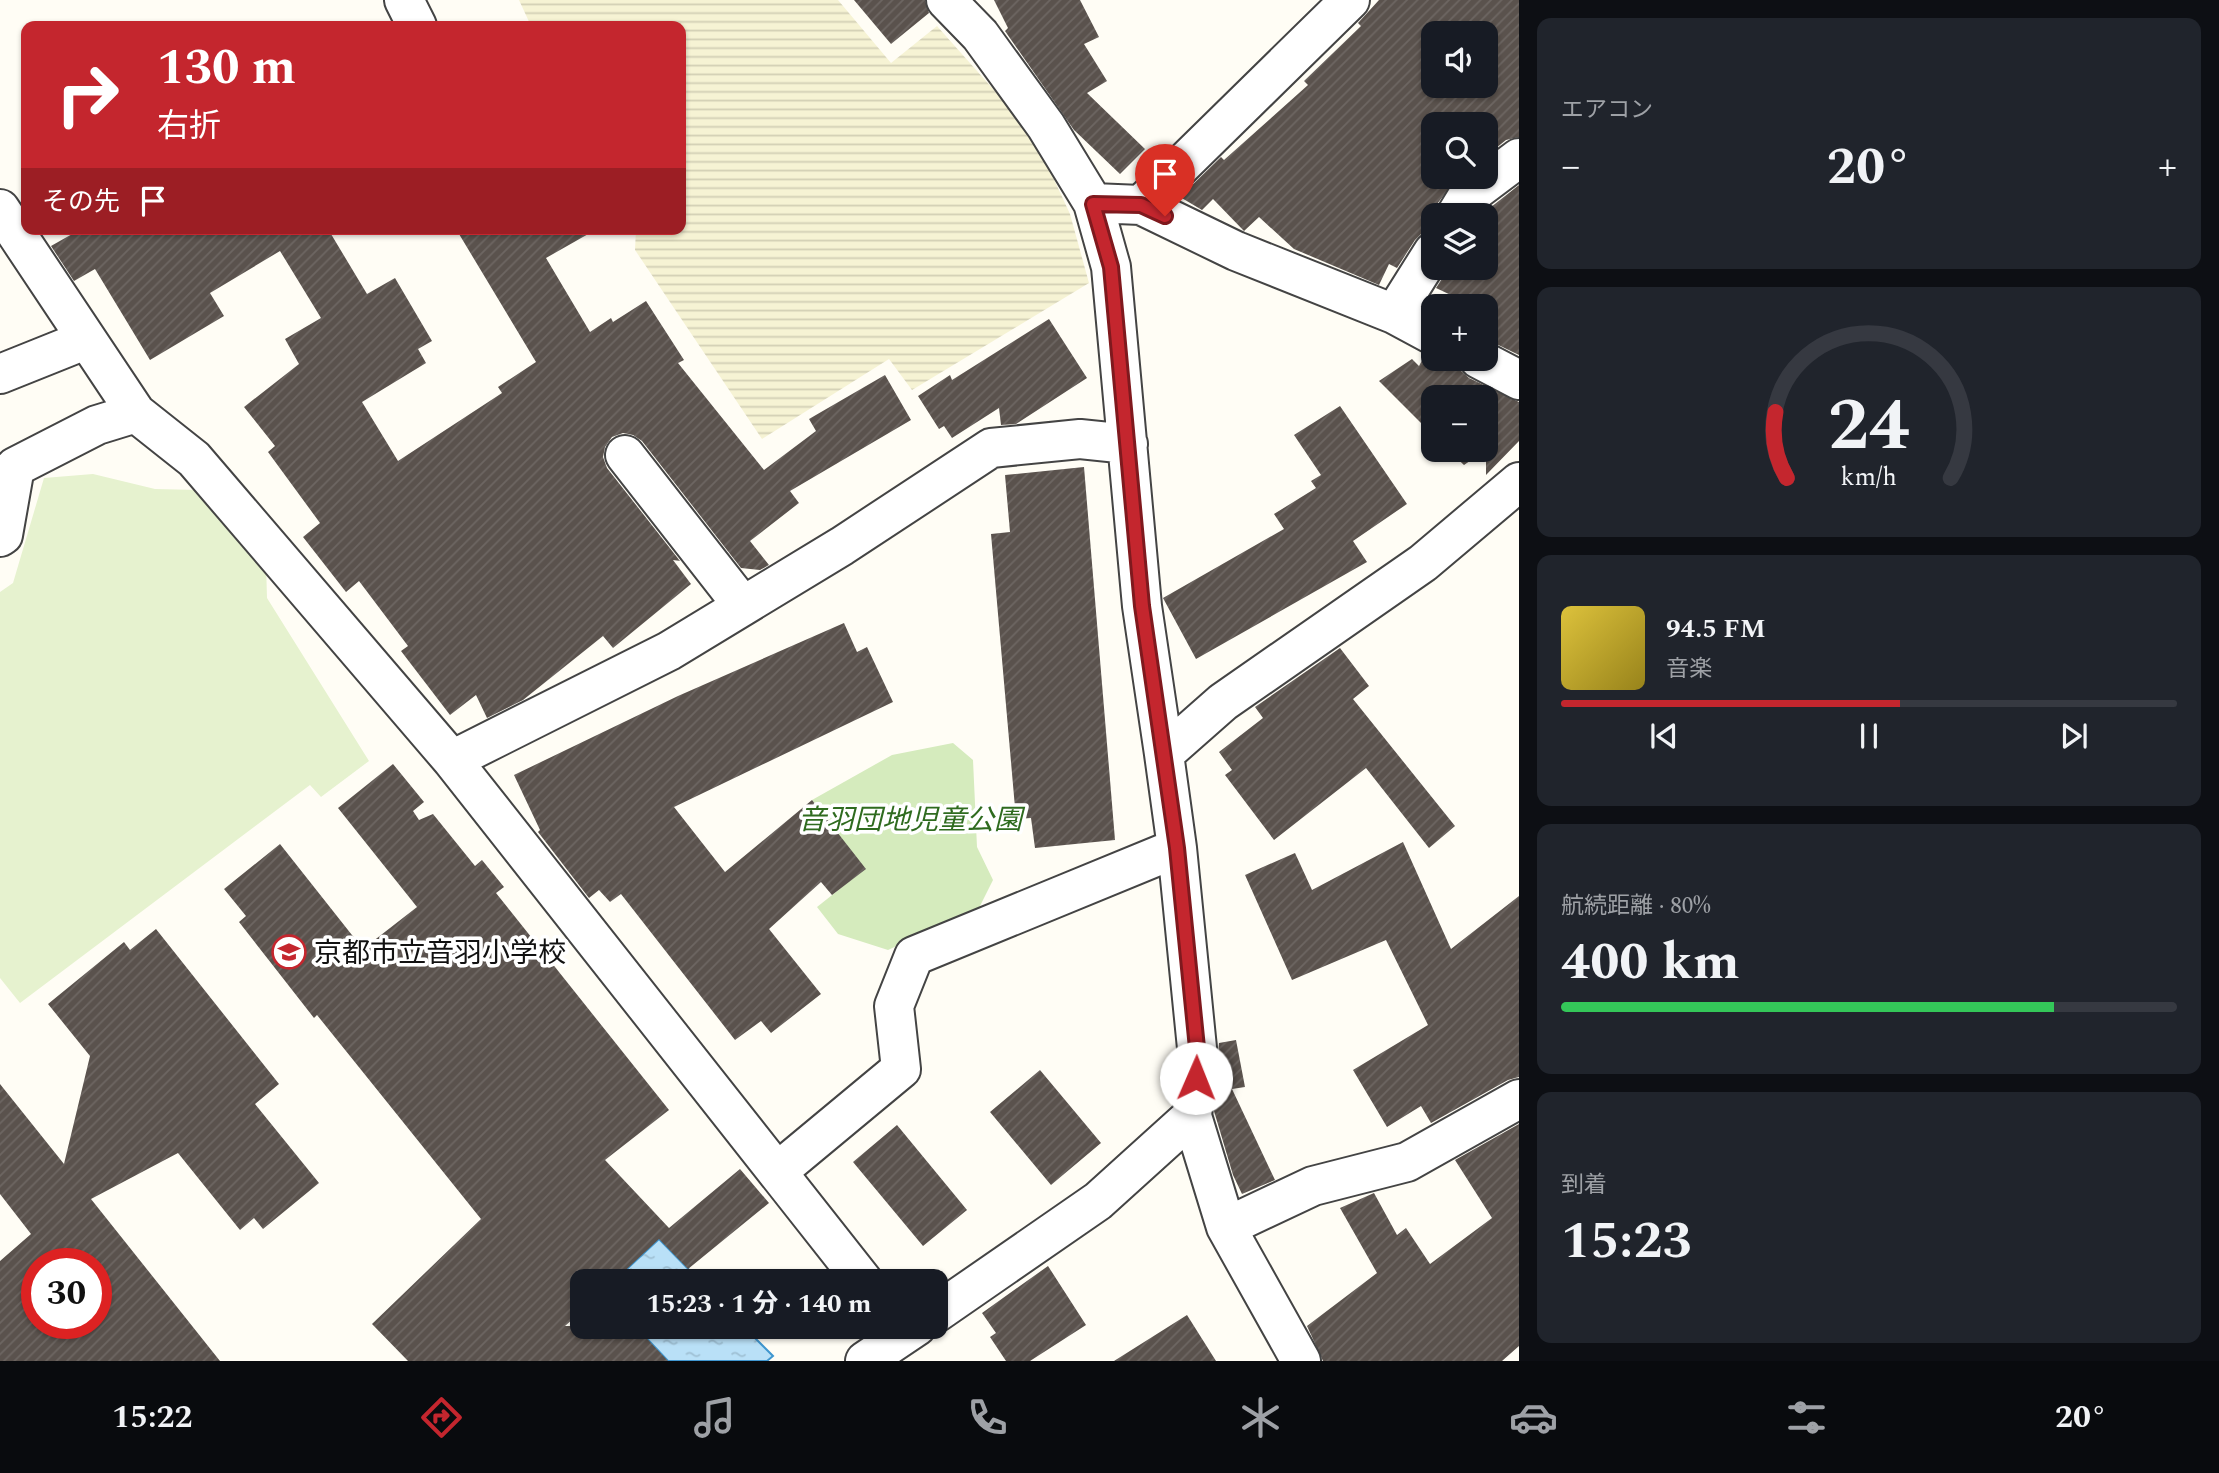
<!DOCTYPE html>
<html lang="ja">
<meta charset="utf-8">
<style>
:root{--surface:#171b24;--page:#20242c;--text:#f1f3f6;--muted:#9ea1a6;--line:#363941;--accent:#c4262e}
body{margin:0;font-family:Spectral,"Noto Sans JP",serif;background:var(--page);color:var(--text);height:100vh;display:flex;flex-direction:column;font-size:26px;white-space:nowrap}
*{box-sizing:border-box;margin:0}
p{font-size:23px;color:var(--muted)}
.icon{flex:none;width:38px;height:38px;fill:none;stroke:currentColor;stroke-width:2;stroke-linecap:round;stroke-linejoin:round}
.map{position:relative;flex:1;overflow:hidden}
.side{display:flex;flex-direction:column;gap:18px;padding:18px;background:#0d0f14;width:700px}
.side>*{flex:none}
.top-card{position:absolute;left:21px;top:21px;width:665px;height:214px;border-radius:14px;box-shadow:0 2px 5px #0004;background:#c4262e;color:#fff;overflow:hidden}
.controls{position:absolute;left:1421px;top:21px;display:grid;gap:14px}
.controls a{display:grid;place-items:center;width:77px;height:77px;border-radius:14px;background:var(--surface);box-shadow:0 2px 5px #0004;font-size:35px}
.speed{position:absolute;left:21px;top:1248px;display:flex;gap:14px;font-size:35px;font-weight:700;text-align:center}
.speed>*{display:grid;place-content:center;width:91px;height:91px;border-radius:50%;background:var(--surface);box-shadow:0 2px 5px #0004;line-height:1}
.speed .limit{border:10px solid #d22;background:#fff;color:#111}
.pin{position:absolute;display:grid;place-items:center;width:60px;height:60px;color:#fff;margin:-72px -30px;border-radius:50% 50% 50% 0;rotate:-45deg;box-shadow:0 0 7px #0007}
.pin .icon{rotate:45deg}
.me{position:absolute;width:77px;margin:-38px;rotate:1deg;stroke-linejoin:round;filter:drop-shadow(0 0 5px #0008)}
.turn{display:flex;align-items:center;gap:24px;height:147px;padding:0 21px;font-size:32px}
.turn .icon{width:91px;height:91px;stroke-width:2.5}
.turn b{display:block;font-size:49px;line-height:60px}
.then{display:flex;align-items:center;height:66px;padding:0 21px;background:#0003;gap:14px;font-size:26px}
.big{font-size:52px;font-weight:700;line-height:1.1}
.side .widget{flex:1;display:flex;flex-direction:column;justify-content:center;gap:10px;min-width:0;padding:0 24px;border-radius:14px;background:var(--page)}
.side .dial{align-items:center;gap:0}
.dial svg{height:182px;overflow:visible;fill:none;stroke:var(--line);stroke-width:7;stroke-linecap:round;text-anchor:middle}
.dial text{fill:var(--text);stroke:none}
.song{display:flex;align-items:center;gap:21px}
.cover{width:84px;height:84px;border-radius:10px;background:linear-gradient(135deg,hsl(50 70% 55%),hsl(50 70% 35%))}
.played{height:7px;border-radius:4px;background:linear-gradient(90deg,var(--accent) 55%,var(--line) 55%)}
.keys{display:flex;justify-content:space-around;direction:ltr}
.heat{display:flex;justify-content:space-between;align-items:center;font-size:38px;direction:ltr}
.charge{height:10px;border-radius:5px;background:linear-gradient(90deg,#34c759 80%,var(--line) 0)}
.trip{position:absolute;left:570px;top:1269px;width:378px;height:70px;border-radius:14px;background:var(--surface);box-shadow:0 2px 5px #0004;font-weight:700;line-height:70px;text-align:center}
.tabs{display:flex;height:112px;justify-content:space-around;align-items:center;background:#090b0e;color:var(--muted)}
.tabs .icon{width:49px;height:49px}
.tabs .active{color:var(--accent)}
.tabs b{font-size:32px;color:var(--text)}
main{display:flex;flex:1;min-height:0}
.map>svg:first-child{display:block}
</style>
<main>
<div class="map">
<svg width="1519" height="1361" viewBox="0 0 1519 1361">
<defs>
<pattern id="farmland-rules" width="6" height="5" patternUnits="userSpaceOnUse" patternTransform="scale(1.75)"><rect width="6" height="5" fill="#f6f3d4"/><path d="M0 2.5h6" fill="none" stroke="#d2cfb5"/></pattern>
<pattern id="water-ripples" width="26" height="14" patternUnits="userSpaceOnUse" patternTransform="scale(1.75)"><rect width="26" height="14" fill="#b9e0f7"/><path d="M2 4q2-2 4 0t4 0M15 11q2-2 4 0t4 0" fill="none" stroke="#9ebfd3"/></pattern>
<pattern id="building-hatch" width="6" height="6" patternUnits="userSpaceOnUse" patternTransform="scale(1.75)"><rect width="6" height="6" fill="#5a524d"/><path d="M-1 1l2-2M0 6l6-6M5 7l2-2" fill="none" stroke="#6d6662"/></pattern>
</defs>
<rect width="100%" height="100%" fill="#fffdf5"/>
<path fill="url(#farmland-rules)" d="M 519,0 L 838,0 L 891,63 L 937,26 L 1002,99 L 1046,162 L 1070,214 L 1089,283 L 912,390 L 889,359 L 762,439 L 635,250 L 636,229 L 681,229 L 681,26 L 531,26 Z"/>
<path fill="#d5ebbd" d="M 953,743 L 973,760 L 977,847 L 993,880 L 979,908 L 888,950 L 838,934 L 817,907 L 865,869 L 812,800 L 892,755 Z"/>
<path fill="#e6f2cf" d="M 93,474 L 155,489 L 199,490 L 266,563 L 267,598 L 369,761 L 321,797 L 310,785 L 20,1003 L 0,978 L 0,592 L 13,583 L 44,478 Z"/>
<path fill="url(#water-ripples)" stroke="#3f96cf" stroke-width="2" d="M 659,1239 L 700,1281 L 614,1281 Z
M 636,1327 L 744,1327 L 773,1356 L 767,1361 L 668,1361 Z"/>
<path fill="url(#building-hatch)" fill-rule="evenodd" d="M 854,0 L 925,0 L 929,13 L 891,44 Z
M 994,0 L 1080,0 L 1099,37 L 1084,44 L 1107,81 L 1087,93 L 1145,149 L 1120,174 L 1074,130 L 1005,31 L 1008,28 Z
M 1379,0 L 1519,0 L 1519,137 L 1506,140 L 1486,156 L 1486,124 L 1433,124 L 1433,177 L 1458,177 L 1437,204 L 1433,230 L 1422,233 L 1415,240 L 1397,268 L 1389,264 L 1379,285 L 1294,249 L 1259,217 L 1244,231 L 1213,199 L 1202,210 L 1180,197 L 1221,157 L 1224,160 L 1308,85 L 1304,81 L 1361,26 L 1358,23 ZM 1433,33 L 1486,33 L 1486,86 L 1433,86 Z
M 1519,185 L 1519,355 L 1486,339 L 1486,306 L 1448,306 L 1453,296 L 1436,288 L 1449,268 L 1486,268 L 1486,215 L 1481,215 Z
M 81,229 L 328,229 L 367,294 L 395,278 L 432,341 L 418,349 L 426,363 L 362,402 L 398,461 L 502,393 L 498,387 L 536,362 L 456,229 L 597,229 L 546,258 L 590,332 L 611,318 L 613,322 L 646,301 L 684,360 L 678,363 L 764,470 L 816,431 L 809,419 L 885,375 L 911,420 L 790,491 L 799,503 L 750,541 L 769,565 L 760,570 L 741,568 L 642,441 L 633,435 L 623,433 L 612,437 L 605,447 L 603,457 L 607,468 L 680,561 L 673,560 L 691,584 L 613,648 L 603,636 L 523,700 L 487,718 L 476,695 L 450,715 L 401,651 L 408,646 L 359,581 L 346,592 L 303,537 L 320,523 L 268,452 L 275,446 L 244,407 L 299,364 L 285,339 L 321,318 L 280,251 L 210,293 L 224,316 L 150,360 L 95,269 L 74,281 L 51,246 Z
M 1049,319 L 1087,378 L 1016,424 L 1001,425 L 999,408 L 952,438 L 944,426 L 939,429 L 918,396 L 950,375 L 952,380 Z
M 1425,355 L 1433,359 L 1457,359 L 1460,370 L 1469,378 L 1519,402 L 1519,441 L 1486,475 L 1486,450 L 1464,465 L 1448,450 L 1486,450 L 1486,397 L 1433,397 L 1433,435 L 1379,381 L 1412,359 L 1419,366 Z
M 1340,406 L 1407,504 L 1353,541 L 1367,562 L 1196,659 L 1163,598 L 1284,529 L 1274,514 L 1316,488 L 1311,481 L 1321,475 L 1294,435 Z
M 1084,467 L 1115,840 L 1035,848 L 1031,818 L 1016,819 L 991,534 L 1010,532 L 1005,475 Z
M 844,623 L 857,652 L 867,647 L 893,702 L 674,807 L 725,872 L 812,800 L 866,869 L 832,895 L 821,882 L 769,929 L 821,994 L 771,1033 L 761,1021 L 735,1040 L 621,894 L 610,902 L 599,890 L 589,898 L 538,832 L 540,830 L 514,775 L 678,696 Z
M 1340,648 L 1369,686 L 1353,699 L 1455,826 L 1429,848 L 1366,768 L 1274,840 L 1225,775 L 1232,770 L 1219,752 L 1263,718 L 1255,707 Z
M 393,764 L 424,802 L 413,811 L 419,820 L 433,814 L 475,866 L 482,860 L 504,887 L 496,893 L 669,1110 L 605,1160 L 669,1228 L 740,1169 L 769,1203 L 688,1269 L 659,1239 L 614,1281 L 583,1281 L 583,1310 L 565,1326 L 635,1326 L 668,1361 L 408,1361 L 372,1324 L 481,1219 L 317,1015 L 314,1018 L 239,922 L 246,916 L 224,889 L 280,844 L 363,949 L 417,907 L 338,808 Z
M 1403,842 L 1451,949 L 1519,896 L 1519,1077 L 1508,1080 L 1431,1123 L 1421,1106 L 1387,1127 L 1353,1070 L 1428,1025 L 1386,940 L 1292,980 L 1245,875 L 1295,853 L 1312,890 Z
M 156,929 L 279,1084 L 255,1104 L 319,1183 L 263,1229 L 254,1218 L 240,1230 L 178,1153 L 91,1199 L 220,1361 L 0,1361 L 0,1261 L 31,1234 L 0,1194 L 0,1084 L 64,1164 L 90,1056 L 48,1004 L 124,942 L 130,950 ZM 37,1264 L 96,1264 L 96,1323 L 37,1323 Z
M 1236,1040 L 1245,1087 L 1232,1089 L 1275,1180 L 1242,1194 L 1233,1175 L 1214,1111 L 1219,1043 Z
M 1040,1070 L 1101,1143 L 1051,1185 L 990,1112 Z
M 1519,1124 L 1519,1346 L 1502,1361 L 1323,1361 L 1307,1326 L 1377,1273 L 1340,1208 L 1374,1193 L 1397,1235 L 1406,1228 L 1430,1264 L 1492,1218 L 1455,1160 Z
M 897,1125 L 967,1210 L 923,1246 L 853,1162 Z
M 1048,1266 L 1086,1325 L 1030,1361 L 1006,1361 L 990,1337 L 996,1333 L 982,1313 Z
M 1187,1315 L 1216,1361 L 1114,1361 Z"/>
<g fill="none" stroke-linecap="round" stroke-linejoin="round">
<defs>
<path id="minor" d="M 404,0 L 417,26
M 946,0 L 980,35 L 1046,126 L 1093,203 L 1111,267 L 1142,606 L 1164,754
M 1093,203 L 1141,205 L 1236,251 L 1394,314 L 1433,335
M 1141,205 L 1350,0
M 0,209 L 136,413 L 194,459 L 452,760 L 863,1281
M 1456,215 L 1467,197 L 1519,158
M 1394,314 L 1433,252
M 1479,359 L 1519,380
M 0,374 L 85,340
M 625,455 L 743,606
M 0,537 L 3,535 L 15,467 L 97,425 L 136,413
M 452,760 L 669,651 L 842,546 L 991,448 L 1080,439 L 1128,444
M 1192,1116 L 1226,1227 L 1301,1361
M 777,1172 L 901,1069 L 894,1006 L 914,956 L 1177,848
M 1226,1227 L 1313,1186 L 1407,1162 L 1519,1099
M 936,1313 L 1098,1201 L 1192,1116 L 1198,1058 L 1177,848 L 1164,754 L 1223,702 L 1423,563 L 1519,482
M 865,1361 L 917,1326"/>
</defs>
<use href="#minor" stroke="#444" stroke-width="42"/>
<use href="#minor" stroke="#fff" stroke-width="38"/>
</g>
<g fill="none" stroke-linecap="round" stroke-linejoin="round">
<defs>
<path id="route" d="M 1165,216 L 1141,205 L 1093,204 L 1111,267 L 1142,606 L 1177,848 L 1198,1058 L 1196,1078"/>
</defs>
<use href="#route" stroke="#7f191e" stroke-width="18"/>
<use href="#route" stroke="#c4262e" stroke-width="12"/>
</g>
<defs>
<symbol id="school-ring" viewBox="-11 -11 22 22"><circle r="9.5" fill="#fff" stroke="#c4262e" stroke-width="1.5"/><path d="M0-5L7-2L0 1L-7-2ZM-4 1L0 2.5L4 1V4Q0 6-4 4Z" fill="#c4262e"/></symbol>
</defs>
<g fill-rule="evenodd">
<use href="#school-ring" x="270" y="933" width="38" height="38"/>
</g>
<g text-anchor="middle" stroke-width="7" stroke-linejoin="round" paint-order="stroke">
<g font-size="28" font-style="italic" fill="#2f6b1f" stroke="#fff">
<text x="910" y="829">音羽団地児童公園</text>
</g>
<g font-size="28" fill="#111" stroke="#fff" text-anchor="start">
<text x="314" y="962">京都市立音羽小学校</text>
</g>
</g>
</svg>
<div class="controls">
<a><svg class="icon" aria-label="sound" viewBox="0 0 24 24"><path d="M4 9h4l5-4v14l-5-4H4zM17 9q2 3 0 6"/></svg></a>
<a><svg class="icon" aria-label="search" viewBox="0 0 24 24"><circle cx="10" cy="10" r="6"/><path d="M15 15l6 6"/></svg></a>
<a><svg class="icon" aria-label="layers" viewBox="0 0 24 24"><path d="M12 4l9 5-9 5-9-5zM3 14l9 5 9-5"/></svg></a>
<a>+</a>
<a>−</a>
</div>
<div class="speed"><div class="limit">30</div></div>
<div class="pin" style="left:1165px;top:216px;background:#d93025"><svg class="icon" aria-label="arrive" viewBox="0 0 24 24"><path d="M6 21V4h12l-3 4 3 4H6"/></svg></div>
<svg class="me" style="left:1196px;top:1078px" viewBox="-20 -20 40 40"><circle r="19" fill="#fff"/><path d="M0-13L10 11 0 6-10 11z" fill="#c4262e"/></svg>
<div class="trip">15:23 · 1 分 · 140 m</div>
<div class="top-card">
<div class="turn"><svg class="icon" aria-label="right" viewBox="0 0 24 24"><path d="M7 20v-9h11M14 6l5 5-5 5"/></svg><div><b>130 m</b>右折</div></div>
<div class="then">その先<svg class="icon" aria-label="arrive" viewBox="0 0 24 24"><path d="M6 21V4h12l-3 4 3 4H6"/></svg></div>
</div>
</div>
<section class="side">
<div class="widget"><p>エアコン</p>
<div class="heat"><a>−</a><b class="big">20°</b><a>+</a></div>
</div>
<div class="widget dial"><svg viewBox="0 0 100 80">
<path d="M14 69A42 42 0 1 1 86 69"/>
<path d="M14 69A42 42 0 0 1 9 40" stroke="#c4262e"/>
<text x="50" y="56" font-size="32" font-weight="700">24</text>
<text x="50" y="72" font-size="11">km/h</text>
</svg></div>
<div class="widget">
<div class="song"><i class="cover"></i><div><b>94.5 FM</b><p>音楽</p></div></div>
<div class="played"></div>
<div class="keys"><svg class="icon" aria-label="previous" viewBox="0 0 24 24"><path d="M18 5L8 12l10 7zM5 5v14"/></svg><svg class="icon" aria-label="pause" viewBox="0 0 24 24"><path d="M8 5v14M16 5v14"/></svg><svg class="icon" aria-label="next" viewBox="0 0 24 24"><path d="M6 5l10 7-10 7zM19 5v14"/></svg></div>
</div>
<div class="widget"><p>航続距離 · 80%</p><b class="big">400 km</b><div class="charge"></div></div>
<div class="widget"><p>到着</p><b class="big">15:23</b></div>
</section>
</main>
<nav class="tabs">
<b>15:22</b>
<svg class="icon active" aria-label="directions" viewBox="0 0 24 24"><path d="M12 3l9 9-9 9-9-9zM9 14v-3h6M13 9l2 2-2 2"/></svg>
<svg class="icon" aria-label="music" viewBox="0 0 24 24"><path d="M9 18V5l10-2v13"/><circle cx="6" cy="18" r="3"/><circle cx="16" cy="16" r="3"/></svg>
<svg class="icon" aria-label="phone" viewBox="0 0 24 24"><path d="M5 4h4l2 5-3 2q2 4 5 5l2-3 5 2v4C11 20 4 13 5 4z"/></svg>
<svg class="icon" aria-label="climate" viewBox="0 0 24 24"><path d="M12 3v18M4 7l16 10M4 17L20 7"/></svg>
<svg class="icon" aria-label="car" viewBox="0 0 24 24"><path d="M5 17H2v-5l4-1 3-4h7l3 4 3 1v5h-3M9 17h6M6 11h13"/><circle cx="7" cy="17" r="2"/><circle cx="17" cy="17" r="2"/></svg>
<svg class="icon" aria-label="filters" viewBox="0 0 24 24"><path d="M4 7h16M4 17h16"/><circle cx="9" cy="7" r="2"/><circle cx="15" cy="17" r="2"/></svg>
<b>20°</b>
</nav>
